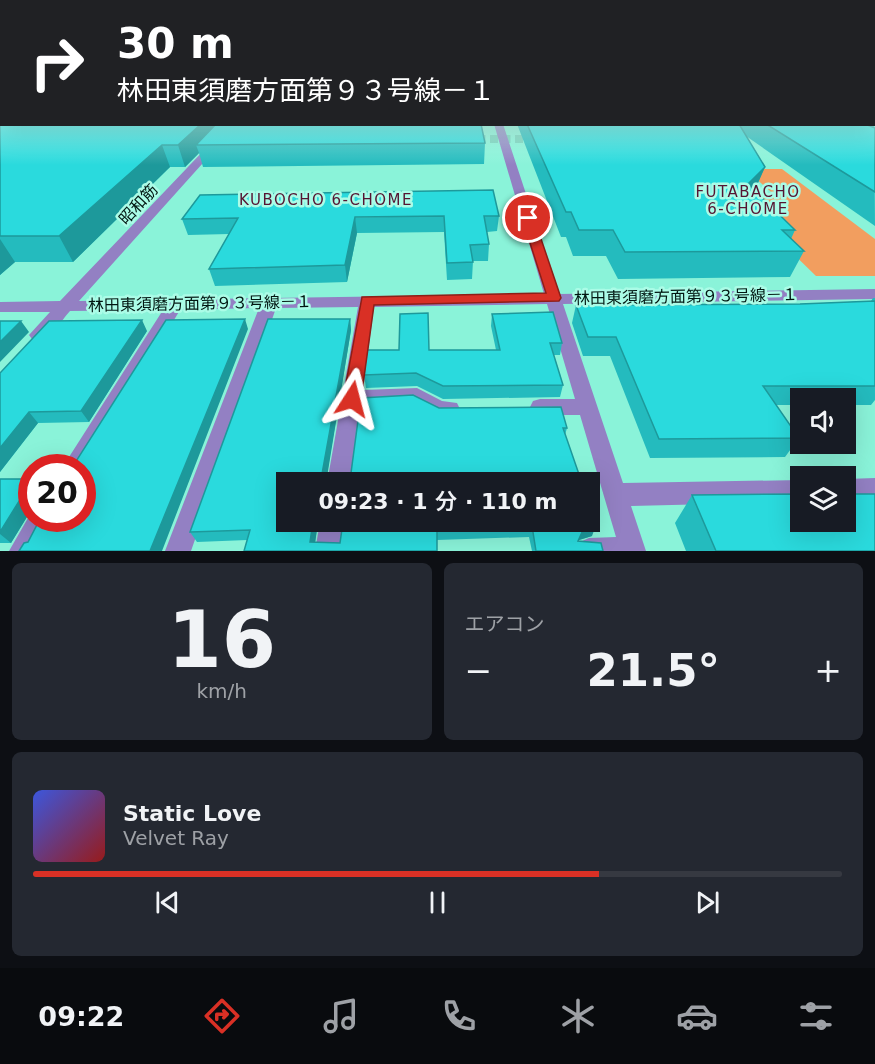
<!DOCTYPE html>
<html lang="ja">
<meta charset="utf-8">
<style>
:root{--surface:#171b24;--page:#242831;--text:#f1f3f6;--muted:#9ea1a6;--line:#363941;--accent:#d93025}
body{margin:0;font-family:"DejaVu Sans","Noto Sans JP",sans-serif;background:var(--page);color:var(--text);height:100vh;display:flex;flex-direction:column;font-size:22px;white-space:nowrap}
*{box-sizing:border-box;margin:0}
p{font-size:20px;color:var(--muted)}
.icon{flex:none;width:33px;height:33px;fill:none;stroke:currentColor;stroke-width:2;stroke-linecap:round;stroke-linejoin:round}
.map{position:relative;height:551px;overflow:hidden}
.side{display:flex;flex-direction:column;gap:12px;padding:12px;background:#0d0f14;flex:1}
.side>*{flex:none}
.banner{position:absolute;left:0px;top:0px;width:876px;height:126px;box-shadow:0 6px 24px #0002;background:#202124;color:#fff;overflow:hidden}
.buttons{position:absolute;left:790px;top:388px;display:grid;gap:12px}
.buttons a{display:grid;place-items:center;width:66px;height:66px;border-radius:0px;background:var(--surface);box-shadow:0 6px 24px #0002;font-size:30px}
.speed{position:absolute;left:18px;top:454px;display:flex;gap:12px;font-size:30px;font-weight:700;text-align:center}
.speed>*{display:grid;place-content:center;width:78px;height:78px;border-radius:50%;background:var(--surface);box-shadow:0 6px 24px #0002;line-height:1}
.speed .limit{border:9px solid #d22;background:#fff;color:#111}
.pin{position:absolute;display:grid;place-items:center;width:51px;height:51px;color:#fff;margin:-26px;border:3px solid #fff;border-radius:50%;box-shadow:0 2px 6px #0007}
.me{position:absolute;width:66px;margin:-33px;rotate:9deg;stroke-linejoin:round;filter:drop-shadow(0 0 4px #0008)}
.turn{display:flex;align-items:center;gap:21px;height:126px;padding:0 18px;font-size:27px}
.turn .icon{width:78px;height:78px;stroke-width:2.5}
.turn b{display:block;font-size:42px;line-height:51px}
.big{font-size:45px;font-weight:600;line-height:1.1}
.side .card{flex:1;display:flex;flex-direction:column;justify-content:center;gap:9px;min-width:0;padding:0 21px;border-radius:9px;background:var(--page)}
.side .dial{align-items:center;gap:0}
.dial b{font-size:78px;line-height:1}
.song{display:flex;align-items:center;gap:18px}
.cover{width:72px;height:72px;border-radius:9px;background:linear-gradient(135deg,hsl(230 70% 55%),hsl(0 70% 35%))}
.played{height:6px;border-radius:3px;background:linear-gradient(90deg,var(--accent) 70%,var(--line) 70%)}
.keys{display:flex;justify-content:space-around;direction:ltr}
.heat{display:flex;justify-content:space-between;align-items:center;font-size:33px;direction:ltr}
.side .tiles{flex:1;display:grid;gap:12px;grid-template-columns:1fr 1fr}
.card:last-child{grid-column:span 2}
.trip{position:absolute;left:276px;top:472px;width:324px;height:60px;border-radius:0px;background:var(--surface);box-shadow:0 6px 24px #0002;font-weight:600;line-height:60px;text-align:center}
.menu{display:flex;height:96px;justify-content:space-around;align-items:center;background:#090b0e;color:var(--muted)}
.menu .icon{width:42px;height:42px}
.menu .current{color:var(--accent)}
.menu b{font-size:27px;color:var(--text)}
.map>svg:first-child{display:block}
</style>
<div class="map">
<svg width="875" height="551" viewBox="0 0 875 551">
<rect width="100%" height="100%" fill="#8af3d9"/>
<path fill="#f29e5f" d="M 745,169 L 782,169 L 875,239 L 875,276 L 816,276 L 735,197 L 777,197 Z"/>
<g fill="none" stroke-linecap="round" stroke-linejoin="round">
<path stroke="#75d2bb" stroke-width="8" stroke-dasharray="8 4.5" stroke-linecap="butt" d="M 465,139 L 543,139"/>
<path fill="#9380c3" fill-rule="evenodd" d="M 229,124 L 238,124 L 79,301 L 544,294 L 494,124 L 503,124 L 559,294 L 875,289 L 875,299 L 563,304 L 623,483 L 801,480 L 801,502 L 631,506 L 646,551 L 576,551 L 580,542 L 589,538 L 616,537 L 580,415 L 540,415 L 533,413 L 530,407 L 533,401 L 540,399 L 575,399 L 547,304 L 374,307 L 363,390 L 417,388 L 442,401 L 457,403 L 460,409 L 457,415 L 439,417 L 414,404 L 361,407 L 351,483 L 327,483 L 358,307 L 276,308 L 191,551 L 165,551 L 259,308 L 180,310 L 82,473 L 82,468 L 62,468 L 163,310 L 70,311 C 60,322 48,344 32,339 L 29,335 L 50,312 L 0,312 L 0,302 L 60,301 Z
M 875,478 L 875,500 L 846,501 L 846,479 Z
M 32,511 L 32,519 L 54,519 L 37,551 L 9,551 Z
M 320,522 L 346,522 L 341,551 L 315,551 Z"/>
<path fill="#450586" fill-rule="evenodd" d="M 0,88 L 2,88 L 0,93 Z
M 0,102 L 2,102 L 2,108 L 0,108 Z"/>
</g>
<path fill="#24bbbe" d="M 874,88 L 875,226 L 746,136 L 765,167 L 754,191 L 795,230 L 791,239 L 804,251 L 790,277 L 618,279 L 606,256 L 573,256 L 566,237 L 561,237 L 517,124 L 874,124 Z
M 0,109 L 485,143 L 484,164 L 203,167 L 199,153 L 185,167 L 170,167 L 73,262 L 15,262 L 0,275 Z
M 499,216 L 497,231 L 487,232 L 489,244 L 488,261 L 473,261 L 472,279 L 447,280 L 444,232 L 357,233 L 347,282 L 215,286 L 209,269 L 229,234 L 188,235 L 182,219 Z
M 873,298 L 875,298 L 875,400 L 871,405 L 846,405 L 846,399 L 801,399 L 801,405 L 776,405 L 799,438 L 785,457 L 650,458 L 610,356 L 583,356 L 572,323 L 576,305 L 800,304 L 871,301 Z
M 492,314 L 562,343 L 560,355 L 554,355 L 563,385 L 560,397 L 443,399 L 417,386 L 366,388 L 364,375 L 429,350 L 496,350 L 491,326 Z
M 350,319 L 351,330 L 327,474 L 349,474 L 439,408 L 567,428 L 565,435 L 582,483 L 286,483 L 318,522 L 315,542 L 340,543 L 343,522 L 590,522 L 592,536 L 579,540 L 578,541 L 603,551 L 532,551 L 529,537 L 437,540 L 437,551 L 247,540 L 197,542 L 190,532 Z
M 147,331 L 89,422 L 38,423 L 0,472 L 0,373 Z
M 0,479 L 32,479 L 32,514 L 30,512 L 11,543 L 0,543 Z
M 692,495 L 875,551 L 686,551 L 675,523 Z"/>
<path fill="#1d999b" d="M 201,124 L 226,124 L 196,145 L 199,153 L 185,167 L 178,145 Z
M 162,145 L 170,167 L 73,262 L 59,236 Z
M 765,167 L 755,190 L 738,208 L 748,184 Z
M 355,217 L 357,233 L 347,282 L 345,265 Z
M 0,239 L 15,262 L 0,275 Z
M 245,319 L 248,329 L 162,551 L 150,551 Z
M 350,319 L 351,330 L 326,483 L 322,474 Z
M 142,320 L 147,331 L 89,422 L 81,411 Z
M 21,321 L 29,332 L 0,362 L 0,342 Z
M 29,412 L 38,423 L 0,472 L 0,448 Z
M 21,498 L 30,507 L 24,506 L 30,512 L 11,543 L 0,534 L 0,532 Z
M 313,522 L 318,522 L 314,551 L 310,542 Z
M 596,525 L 592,536 L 579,540 L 574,551 L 583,530 Z"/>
<path fill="#2adadd" stroke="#1d999b" stroke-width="1.5" d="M 874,88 L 875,88 L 875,118 L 874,118 Z
M 0,109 L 2,109 L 2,124 L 201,124 L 178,145 L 162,145 L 59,236 L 0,236 Z
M 216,124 L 481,124 L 485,143 L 196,145 Z
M 527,124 L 739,124 L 765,167 L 748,184 L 795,230 L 782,230 L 804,251 L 625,252 L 613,230 L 579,230 L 571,212 L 566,212 Z
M 766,124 L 865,124 L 875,128 L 875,192 Z
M 493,190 L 499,216 L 484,216 L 489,244 L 470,245 L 473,262 L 447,263 L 444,216 L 355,217 L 345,265 L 209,269 L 238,218 L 182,219 L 200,195 Z
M 875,301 L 875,386 L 763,386 L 799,438 L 659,439 L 616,337 L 588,337 L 576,305 L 800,304 Z
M 553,312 L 562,343 L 550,343 L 563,385 L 443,386 L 416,373 L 364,375 L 367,350 L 399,350 L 400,314 L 428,313 L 429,350 L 500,350 L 492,314 Z
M 245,319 L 150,551 L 19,551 L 24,543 L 28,542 L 40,519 L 82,519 L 82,468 L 67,468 L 71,462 L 75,463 L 166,320 Z
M 268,319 L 350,319 L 322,474 L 349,474 L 351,473 L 361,398 L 413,395 L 439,408 L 561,407 L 567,428 L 563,428 L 582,483 L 286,483 L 286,522 L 313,522 L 310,542 L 340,543 L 343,522 L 590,522 L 590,506 L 596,525 L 583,530 L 578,541 L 601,543 L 603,551 L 536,551 L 532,526 L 437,530 L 437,551 L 244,551 L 250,530 L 190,532 Z
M 142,320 L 81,411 L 29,412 L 0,448 L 0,373 L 49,321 Z
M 0,321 L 21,321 L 0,342 Z
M 0,479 L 32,479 L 32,507 L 24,506 L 24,500 L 21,498 L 0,532 Z
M 801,494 L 801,522 L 846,522 L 846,494 L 875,494 L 875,551 L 716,551 L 692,495 Z"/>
<linearGradient id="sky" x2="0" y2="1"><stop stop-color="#abadd8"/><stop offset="0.53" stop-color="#cafaee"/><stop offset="1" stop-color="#cafaee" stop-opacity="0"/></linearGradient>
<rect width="875" height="165" fill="url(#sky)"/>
<path fill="#d93025" stroke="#8d1f18" stroke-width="1.5" d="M 528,214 L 534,218 L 561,298 L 559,301 L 374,305 L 361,399 L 359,404 L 352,406 L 346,404 L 343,399 L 362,297 L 546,293 L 522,218 Z"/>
<g text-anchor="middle" stroke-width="5" stroke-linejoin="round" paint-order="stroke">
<g font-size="15" letter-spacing="1.5" fill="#551432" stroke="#abfce7">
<text x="748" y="197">FUTABACHO<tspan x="748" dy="17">6-CHOME</tspan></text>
<text x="326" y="205">KUBOCHO 6-CHOME</text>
</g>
<g font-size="16" fill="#011611" stroke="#abfce7">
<text transform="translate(138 204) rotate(-47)" y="6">昭和筋</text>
<text transform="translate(686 296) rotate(-1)" y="6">林田東須磨方面第９３号線－１</text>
<text transform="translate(200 303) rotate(-1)" y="6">林田東須磨方面第９３号線－１</text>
</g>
</g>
</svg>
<div class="buttons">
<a><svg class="icon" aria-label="sound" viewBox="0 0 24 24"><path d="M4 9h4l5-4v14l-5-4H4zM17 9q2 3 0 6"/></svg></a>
<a><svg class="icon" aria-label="layers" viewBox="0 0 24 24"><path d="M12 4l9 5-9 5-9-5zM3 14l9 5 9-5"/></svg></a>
</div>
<div class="speed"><div class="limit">20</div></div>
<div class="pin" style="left:528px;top:218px;background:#d93025"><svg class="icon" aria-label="arrive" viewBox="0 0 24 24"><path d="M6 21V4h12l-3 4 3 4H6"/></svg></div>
<svg class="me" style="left:352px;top:399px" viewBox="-20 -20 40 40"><path d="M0-17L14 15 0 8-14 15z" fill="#d93025" stroke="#fff" stroke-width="4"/></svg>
<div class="trip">09:23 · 1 分 · 110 m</div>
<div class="banner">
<div class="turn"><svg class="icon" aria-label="right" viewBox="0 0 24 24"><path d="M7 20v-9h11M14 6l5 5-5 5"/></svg><div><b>30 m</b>林田東須磨方面第９３号線－１</div></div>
</div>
</div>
<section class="side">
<div class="tiles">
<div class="card dial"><b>16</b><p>km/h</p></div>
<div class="card"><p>エアコン</p>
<div class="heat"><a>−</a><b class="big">21.5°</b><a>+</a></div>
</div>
<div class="card">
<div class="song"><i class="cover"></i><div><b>Static Love</b><p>Velvet Ray</p></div></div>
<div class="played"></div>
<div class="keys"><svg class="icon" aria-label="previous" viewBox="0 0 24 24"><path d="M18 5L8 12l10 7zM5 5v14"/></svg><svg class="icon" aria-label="pause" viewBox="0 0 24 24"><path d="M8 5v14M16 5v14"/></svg><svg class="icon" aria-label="next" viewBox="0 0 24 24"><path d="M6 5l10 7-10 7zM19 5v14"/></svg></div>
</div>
</div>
</section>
<nav class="menu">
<b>09:22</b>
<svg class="icon current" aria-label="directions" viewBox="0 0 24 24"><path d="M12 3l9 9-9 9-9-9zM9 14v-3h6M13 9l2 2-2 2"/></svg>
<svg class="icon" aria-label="music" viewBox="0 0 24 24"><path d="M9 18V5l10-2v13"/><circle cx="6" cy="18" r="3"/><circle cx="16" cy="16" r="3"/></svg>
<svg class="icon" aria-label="phone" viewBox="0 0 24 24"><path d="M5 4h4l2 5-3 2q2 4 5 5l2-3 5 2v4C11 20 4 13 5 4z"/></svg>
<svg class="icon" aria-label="climate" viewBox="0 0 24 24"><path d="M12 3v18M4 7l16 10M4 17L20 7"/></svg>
<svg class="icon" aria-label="car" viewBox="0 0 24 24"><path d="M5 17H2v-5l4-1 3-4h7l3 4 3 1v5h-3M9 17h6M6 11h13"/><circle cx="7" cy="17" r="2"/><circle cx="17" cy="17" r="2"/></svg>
<svg class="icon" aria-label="filters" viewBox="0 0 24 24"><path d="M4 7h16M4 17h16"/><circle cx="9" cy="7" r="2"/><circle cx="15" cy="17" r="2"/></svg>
</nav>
